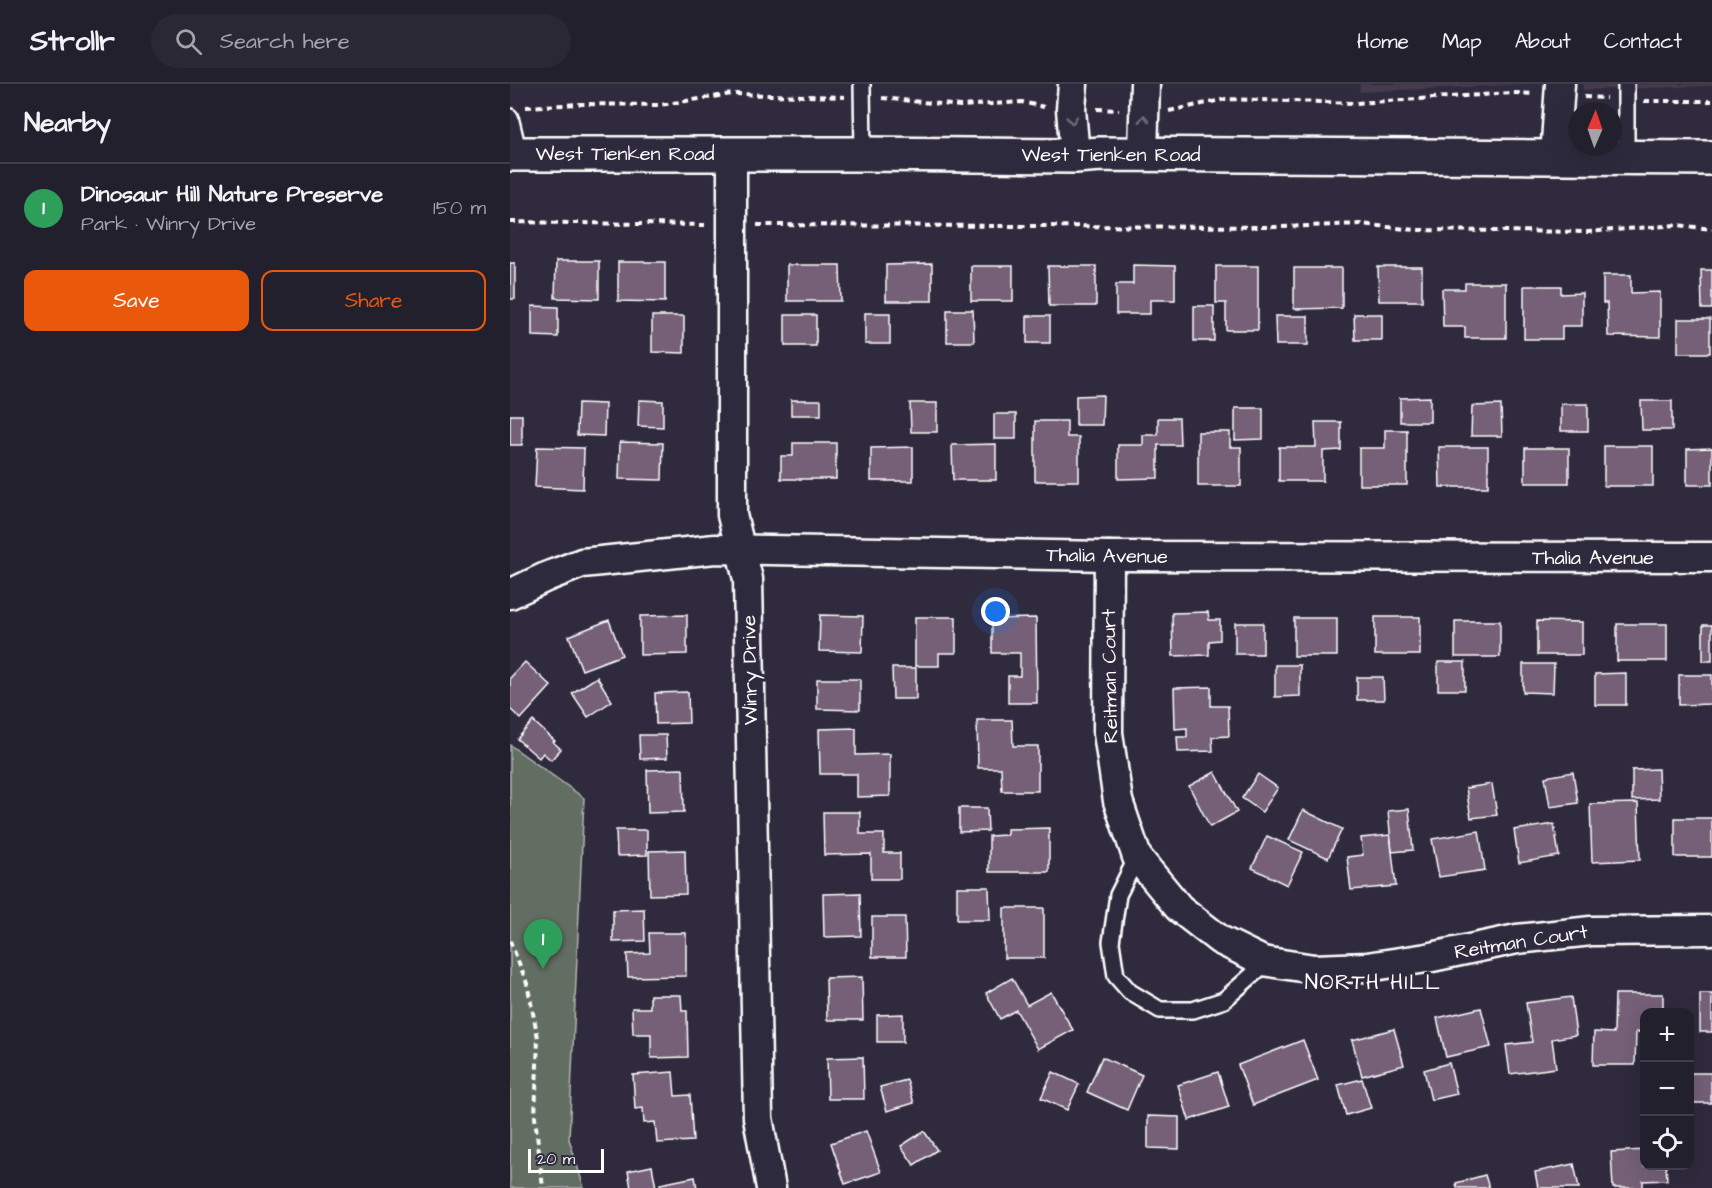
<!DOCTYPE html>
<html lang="en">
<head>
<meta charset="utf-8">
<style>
  body { margin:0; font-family:"Architects Daughter",sans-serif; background:#2b2836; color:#f1f3f6 }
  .controls { position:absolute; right:18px; bottom:18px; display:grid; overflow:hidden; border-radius:12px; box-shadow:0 6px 24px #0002 }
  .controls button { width:54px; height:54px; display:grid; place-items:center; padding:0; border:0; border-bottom:2px solid #403e4a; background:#23202e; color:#f1f3f6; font:30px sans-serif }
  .compass { position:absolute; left:1058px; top:18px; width:54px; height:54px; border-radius:50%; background:#23202e; box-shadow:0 6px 24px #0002; rotate:2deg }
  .scale { position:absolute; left:18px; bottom:15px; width:76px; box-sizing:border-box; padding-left:6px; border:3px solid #fff; border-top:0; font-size:16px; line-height:21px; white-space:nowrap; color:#fff; -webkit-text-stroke:4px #2f2a3d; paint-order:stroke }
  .you { position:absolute; left:486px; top:528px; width:21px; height:21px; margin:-15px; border:4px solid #fff; border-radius:50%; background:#1a73e8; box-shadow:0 0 0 9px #1a73e833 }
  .badge { display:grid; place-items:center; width:39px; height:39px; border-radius:50%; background:#ea580c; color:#fff; font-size:20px; font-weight:700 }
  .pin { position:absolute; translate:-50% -50px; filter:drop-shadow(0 2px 3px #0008) }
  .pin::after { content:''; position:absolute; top:32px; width:21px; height:18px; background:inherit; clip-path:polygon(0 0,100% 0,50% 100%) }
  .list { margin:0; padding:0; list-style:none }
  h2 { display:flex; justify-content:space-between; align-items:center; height:78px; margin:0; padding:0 24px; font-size:26px }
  h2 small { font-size:20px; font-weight:400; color:#a3a3aa }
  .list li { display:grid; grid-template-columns:39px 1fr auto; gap:18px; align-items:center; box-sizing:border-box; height:90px; padding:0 24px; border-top:2px solid #403e4a }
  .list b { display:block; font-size:22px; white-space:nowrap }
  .list p { margin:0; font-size:20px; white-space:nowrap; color:#a3a3aa }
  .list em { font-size:20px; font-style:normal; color:#a3a3aa }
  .actions { display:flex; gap:12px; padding:18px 24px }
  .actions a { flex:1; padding:14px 0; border:2px solid #ea580c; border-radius:12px; text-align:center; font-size:21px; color:#ea580c }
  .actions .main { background:#ea580c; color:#fff }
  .icon { flex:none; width:33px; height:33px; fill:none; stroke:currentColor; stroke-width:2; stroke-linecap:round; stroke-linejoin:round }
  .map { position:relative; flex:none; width:1202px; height:1104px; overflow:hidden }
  header { display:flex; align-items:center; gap:36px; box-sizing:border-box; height:84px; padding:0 30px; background:#23202e; border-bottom:2px solid #403e4a }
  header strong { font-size:28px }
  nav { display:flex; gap:33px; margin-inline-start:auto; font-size:21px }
  .search { width:420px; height:54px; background:#2b2836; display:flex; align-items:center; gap:15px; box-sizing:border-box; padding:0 21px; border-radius:33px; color:#a3a3aa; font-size:22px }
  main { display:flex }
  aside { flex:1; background:#23202e }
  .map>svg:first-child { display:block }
  .built { fill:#443a4e }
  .green { fill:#636e63; stroke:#b1b6b1; stroke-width:1.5 }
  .building { fill:#756077; stroke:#fff; stroke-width:1.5 }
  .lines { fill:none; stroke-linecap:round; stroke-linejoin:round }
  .lane-casing { stroke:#fff; stroke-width:20 }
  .street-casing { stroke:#fff; stroke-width:33 }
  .secondary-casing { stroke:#fff; stroke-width:38 }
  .path { stroke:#fff; stroke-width:4; stroke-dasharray:6 4.5; stroke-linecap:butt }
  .lane { stroke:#2f2a3d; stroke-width:15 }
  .street { stroke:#2f2a3d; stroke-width:28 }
  .secondary { stroke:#2f2a3d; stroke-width:33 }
  .oneway { stroke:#6d6a77 }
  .labels { text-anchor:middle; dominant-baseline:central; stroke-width:6; stroke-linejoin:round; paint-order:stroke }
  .street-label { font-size:20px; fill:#fff; stroke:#2f2a3d }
  .neighbourhood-label { font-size:21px; letter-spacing:1.5px; fill:#fff; stroke:#2f2a3d }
</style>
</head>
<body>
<header>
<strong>Strollr</strong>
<div class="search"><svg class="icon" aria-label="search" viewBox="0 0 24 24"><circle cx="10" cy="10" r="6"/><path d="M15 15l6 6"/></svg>Search here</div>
<nav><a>Home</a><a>Map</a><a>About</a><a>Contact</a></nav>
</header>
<main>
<aside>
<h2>Nearby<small></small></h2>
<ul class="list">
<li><span class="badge" style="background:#2e9e5b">1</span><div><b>Dinosaur Hill Nature Preserve</b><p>Park · Winry Drive</p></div><em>150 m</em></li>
</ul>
<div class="actions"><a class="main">Save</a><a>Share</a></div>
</aside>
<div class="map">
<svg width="1202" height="1104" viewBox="0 0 1202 1104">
  <rect width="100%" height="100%" fill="#2f2a3d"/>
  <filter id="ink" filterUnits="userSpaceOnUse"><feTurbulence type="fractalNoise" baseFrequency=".0167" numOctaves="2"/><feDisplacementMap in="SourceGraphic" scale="12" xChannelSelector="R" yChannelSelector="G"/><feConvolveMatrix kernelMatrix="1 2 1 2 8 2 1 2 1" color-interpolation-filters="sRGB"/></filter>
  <g filter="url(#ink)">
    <g class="built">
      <polygon points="850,0 1020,0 849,8"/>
      <polygon points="1073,0 1202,0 1202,2 1073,6"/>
    </g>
    <polygon class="green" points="0,661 74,714 59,1055 74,1104 0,1104"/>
    <g class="building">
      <polygon points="46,177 89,177 89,215 45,214"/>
      <polygon points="108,178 155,178 155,218 108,217"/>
      <rect x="0" y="179" width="5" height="36"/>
      <polygon points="422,180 422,217 376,217 376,181"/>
      <polygon points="277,181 330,181 331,217 277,217"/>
      <polygon points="623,181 665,182 665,216 640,216 640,230 606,230 606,200 623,200"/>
      <rect x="461" y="182" width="42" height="35"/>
      <polygon points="538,182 586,182 586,222 539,222"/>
      <polygon points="706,182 748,182 748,246 716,246 716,219 706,219"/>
      <polygon points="868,183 912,183 912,217 869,217"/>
      <polygon points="784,184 832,184 832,224 784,225"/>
      <polygon points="1191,186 1202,186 1202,225 1192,225"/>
      <polygon points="1093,191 1121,191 1121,209 1150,208 1150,253 1098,252 1097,219 1093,219"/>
      <polygon points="955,199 996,199 996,254 955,254 955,243 933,243 932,205 955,205"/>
      <polygon points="1014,202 1051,202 1051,210 1072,209 1072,242 1052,242 1052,255 1014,255"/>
      <polygon points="22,222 48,223 48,253 22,252"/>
      <rect x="684" y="222" width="20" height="35"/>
      <polygon points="437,226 463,226 464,258 437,258"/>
      <rect x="355" y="229" width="25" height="31"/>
      <polygon points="844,230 872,230 872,256 845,256"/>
      <rect x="275" y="231" width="31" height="31"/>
      <polygon points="142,232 174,232 174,269 142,268"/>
      <rect x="517" y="232" width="23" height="27"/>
      <polygon points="765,232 798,232 798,261 766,261"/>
      <rect x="1168" y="235" width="32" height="34"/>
      <polygon points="593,311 592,341 566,341 566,312"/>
      <polygon points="920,313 920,338 890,338 890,314"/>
      <polygon points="129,316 153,317 153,343 128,342"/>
      <rect x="281" y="316" width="30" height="15"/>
      <polygon points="1131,317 1162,317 1162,346 1132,346"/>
      <polygon points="68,319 95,320 94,352 67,351"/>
      <polygon points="400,319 427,319 427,348 401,348"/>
      <rect x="1051" y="320" width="27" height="27"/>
      <polygon points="991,321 992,352 961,352 962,322"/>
      <polygon points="725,324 753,324 753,355 725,356"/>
      <rect x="484" y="330" width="22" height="25"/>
      <rect x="0" y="331" width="12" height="30"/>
      <polygon points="648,334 669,334 670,361 648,361 648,394 608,395 608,361 633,361 633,351 648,351"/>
      <polygon points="525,337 557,337 557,353 569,353 569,397 525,397"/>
      <polygon points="805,338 831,338 831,366 813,367 813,397 769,397 769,363 806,363"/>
      <polygon points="875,346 897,346 897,401 849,401 849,364 875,364"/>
      <polygon points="688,348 720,348 720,363 731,363 731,402 688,402"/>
      <polygon points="110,358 153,359 152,396 109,395"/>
      <polygon points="283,359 326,359 326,395 271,395 271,372 283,372"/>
      <polygon points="486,360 486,396 443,396 442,361"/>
      <rect x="1094" y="362" width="49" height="40"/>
      <polygon points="27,363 74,364 73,405 25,403"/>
      <polygon points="403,363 403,397 361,397 361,364"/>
      <polygon points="929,363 978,363 978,403 930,403"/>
      <rect x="1015" y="364" width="44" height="35"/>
      <polygon points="1202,364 1202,401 1177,401 1177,365"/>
      <polygon points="698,528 699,536 710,536 710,556 699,557 699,571 663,572 662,529"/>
      <polygon points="177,531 177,570 130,571 130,532"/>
      <polygon points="310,531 353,532 352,568 309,567"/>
      <polygon points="405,533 446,533 446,569 429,569 429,582 405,582"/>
      <rect x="865" y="533" width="45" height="38"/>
      <polygon points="526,534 527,619 498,619 498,592 510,592 510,569 482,569 482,535"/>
      <rect x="784" y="534" width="43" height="38"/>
      <polygon points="99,536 112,571 72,586 59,552"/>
      <rect x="945" y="537" width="45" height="36"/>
      <polygon points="1027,537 1072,538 1072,571 1027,571"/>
      <rect x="725" y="539" width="28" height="31"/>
      <rect x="1107" y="540" width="50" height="37"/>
      <rect x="1193" y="541" width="9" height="36"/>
      <polygon points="15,578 41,602 11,635 0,625 0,594"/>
      <rect x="928" y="578" width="27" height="28"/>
      <polygon points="1013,580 1044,580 1043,609 1013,608"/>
      <polygon points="765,581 790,581 790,612 765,613"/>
      <polygon points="382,584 406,584 406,615 383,615"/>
      <polygon points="1116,589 1116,621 1085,621 1085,590"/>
      <polygon points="1169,591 1202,591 1202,620 1169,621"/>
      <polygon points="87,593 102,617 78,633 62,609"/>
      <polygon points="847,593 873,593 874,616 847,616"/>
      <polygon points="307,595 350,595 350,626 307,625"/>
      <polygon points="701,603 701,622 718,622 719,652 702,653 703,667 668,668 667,653 677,653 677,644 665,645 664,604"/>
      <polygon points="178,608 179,639 146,640 145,609"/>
      <polygon points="467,636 502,636 503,662 528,662 528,707 492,707 491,684 468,684"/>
      <polygon points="23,637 45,657 43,658 51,665 41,676 33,669 29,674 7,655"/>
      <polygon points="346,644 346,671 380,670 380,712 347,713 347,690 310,690 309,645"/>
      <polygon points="129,651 156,651 157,674 130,675"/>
      <polygon points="173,685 174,728 138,729 137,686"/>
      <polygon points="1148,685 1149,715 1122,716 1122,686"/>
      <polygon points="705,688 727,728 700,743 679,702"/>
      <polygon points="1063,688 1068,719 1040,723 1035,693"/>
      <polygon points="748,690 768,704 752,728 732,714"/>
      <polygon points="982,700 987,731 961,734 956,704"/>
      <polygon points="1128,719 1130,776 1082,778 1080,720"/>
      <polygon points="449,724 477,724 478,747 449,748"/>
      <polygon points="899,725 903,766 882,768 878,727"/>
      <polygon points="793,726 832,745 818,774 779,756"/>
      <polygon points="313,728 350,728 350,750 374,750 374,769 390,769 390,795 361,795 361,770 314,771"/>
      <rect x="1165" y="734" width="37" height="39"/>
      <polygon points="1044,740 1049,772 1009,779 1004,746"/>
      <polygon points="539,744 539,788 479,788 479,752 497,751 497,745"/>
      <polygon points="106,746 137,746 137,771 107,772"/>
      <polygon points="969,747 975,786 929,793 922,755"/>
      <polygon points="880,751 886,802 841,806 837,773 853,771 851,754"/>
      <polygon points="757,752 793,768 777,801 742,784"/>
      <polygon points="175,766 176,810 140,811 139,767"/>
      <polygon points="447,803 479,803 480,836 447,836"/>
      <polygon points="350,809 351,852 314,853 313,810"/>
      <rect x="494" y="824" width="40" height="50"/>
      <polygon points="134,825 135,857 103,858 103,826"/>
      <polygon points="362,833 395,833 396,873 362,873"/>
      <polygon points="139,849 176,849 176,892 118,893 117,870 140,869"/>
      <polygon points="352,893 353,936 317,936 316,894"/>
      <polygon points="502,894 517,921 541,908 563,946 528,965 506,926 490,935 476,909"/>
      <polygon points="1105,910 1153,910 1153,928 1134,928 1134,949 1126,948 1125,981 1083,981 1084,948 1104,949"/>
      <rect x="1190" y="910" width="12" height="38"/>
      <polygon points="140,911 171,911 172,927 177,927 178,973 141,974 141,950 123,950 122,924 140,924"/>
      <polygon points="1061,913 1066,951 1042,955 1046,984 1000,990 996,961 1022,958 1016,919"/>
      <polygon points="971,924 981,963 936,973 927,934"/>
      <polygon points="393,930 393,958 367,958 367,931"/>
      <polygon points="884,945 894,981 852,992 842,956"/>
      <polygon points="793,956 808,996 743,1021 728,981"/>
      <polygon points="353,973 354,1015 318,1015 317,974"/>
      <polygon points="592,973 632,991 617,1026 577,1008"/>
      <polygon points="939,979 947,1010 921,1016 914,986"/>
      <polygon points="163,988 165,1012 180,1011 183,1057 147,1059 145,1038 134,1039 133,1024 125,1025 123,991"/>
      <polygon points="543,988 569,1000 557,1026 531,1014"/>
      <polygon points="708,988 719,1023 679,1036 668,1001"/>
      <rect x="1180" y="989" width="21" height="30"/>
      <polygon points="852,995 861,1024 836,1031 828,1001"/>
      <polygon points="397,996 404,1019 377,1027 370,1003"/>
      <polygon points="638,1032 669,1033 669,1065 638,1064"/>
      <polygon points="356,1047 371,1088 335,1100 321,1059"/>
      <polygon points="414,1047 427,1066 404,1081 391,1062"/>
      <polygon points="1134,1066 1134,1082 1156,1082 1157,1096 1133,1097 1133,1104 1103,1104 1101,1068"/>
      <polygon points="1064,1080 1069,1104 1028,1104 1025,1088"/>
      <polygon points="142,1082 146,1104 121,1104 118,1087"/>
      <polygon points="975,1091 979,1104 947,1104 946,1099"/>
      <polygon points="185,1093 187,1104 151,1104 150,1100"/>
    </g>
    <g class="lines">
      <g class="lane-casing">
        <g id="lane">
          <polyline points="352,0 353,70"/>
          <polyline points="0,33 9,70"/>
          <polyline points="1116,72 1116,0"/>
          <polyline points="627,773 608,811 601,858 606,892 620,908 650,926 683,926 714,916 758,877"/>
        </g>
      </g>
      <g class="street-casing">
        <g id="street">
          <polyline points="563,0 561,25 565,72"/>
          <polyline points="222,70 222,431 238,495 248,1034 261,1104"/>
          <polyline points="633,70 635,0"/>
          <polyline points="1045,73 1050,0"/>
          <polyline points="599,472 598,649 608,717 627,773 669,824 710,856 753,877 804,885 857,883 917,874 1007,855 1081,847 1202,846"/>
          <polyline points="0,510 36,493 72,479 205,465 599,472 1202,473"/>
        </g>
      </g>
      <g class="secondary-casing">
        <polyline id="secondary" points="0,70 353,70 565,72 591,70 1202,74"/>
      </g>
      <g class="path">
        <polyline points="1074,13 1096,14"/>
        <polyline points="372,14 451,22 512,18 534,23"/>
        <polyline points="1134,17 1202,17"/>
        <polyline points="16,23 69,20 150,21 222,10 335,13"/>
        <polyline points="587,25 609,26"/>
        <polyline points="659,27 716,15 846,19 1002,9 1024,10"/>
        <polyline points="0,138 197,141"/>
        <polyline points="247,141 771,143 851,140 905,146 1078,148 1167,141 1202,145"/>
        <polyline points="0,857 17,899 28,954 25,1033 33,1104"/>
      </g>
      <use href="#lane" class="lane"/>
      <use href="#street" class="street"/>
      <use href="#secondary" class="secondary"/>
    </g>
    <defs><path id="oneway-chevron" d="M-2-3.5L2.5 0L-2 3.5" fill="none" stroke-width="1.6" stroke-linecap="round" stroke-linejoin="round" transform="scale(1.5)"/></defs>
    <g class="oneway">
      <use href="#oneway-chevron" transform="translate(634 35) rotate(-89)"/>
      <use href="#oneway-chevron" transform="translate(562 36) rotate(86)"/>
    </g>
  </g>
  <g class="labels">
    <g class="street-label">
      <text x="115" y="70">West Tienken Road</text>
      <text x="601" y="71">West Tienken Road</text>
      <text transform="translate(597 472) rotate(1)">Thalia Avenue</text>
      <text x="1083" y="474">Thalia Avenue</text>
      <text transform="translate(240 586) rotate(-91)">Winry Drive</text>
      <text transform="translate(600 592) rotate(-91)">Reitman Court</text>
      <text transform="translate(1011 858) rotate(-9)">Reitman Court</text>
    </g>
    <g class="neighbourhood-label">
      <text x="863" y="898">NORTH HILL</text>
    </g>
  </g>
</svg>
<div class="controls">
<button>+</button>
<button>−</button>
<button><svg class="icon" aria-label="locate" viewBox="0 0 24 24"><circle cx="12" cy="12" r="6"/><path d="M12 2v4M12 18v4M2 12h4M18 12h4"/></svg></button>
</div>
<svg class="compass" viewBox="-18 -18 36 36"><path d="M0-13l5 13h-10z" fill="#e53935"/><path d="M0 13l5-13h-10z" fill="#a3a3aa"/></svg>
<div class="scale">20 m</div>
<div class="you"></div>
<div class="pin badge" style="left:33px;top:885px;background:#2e9e5b">1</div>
</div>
</main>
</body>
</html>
